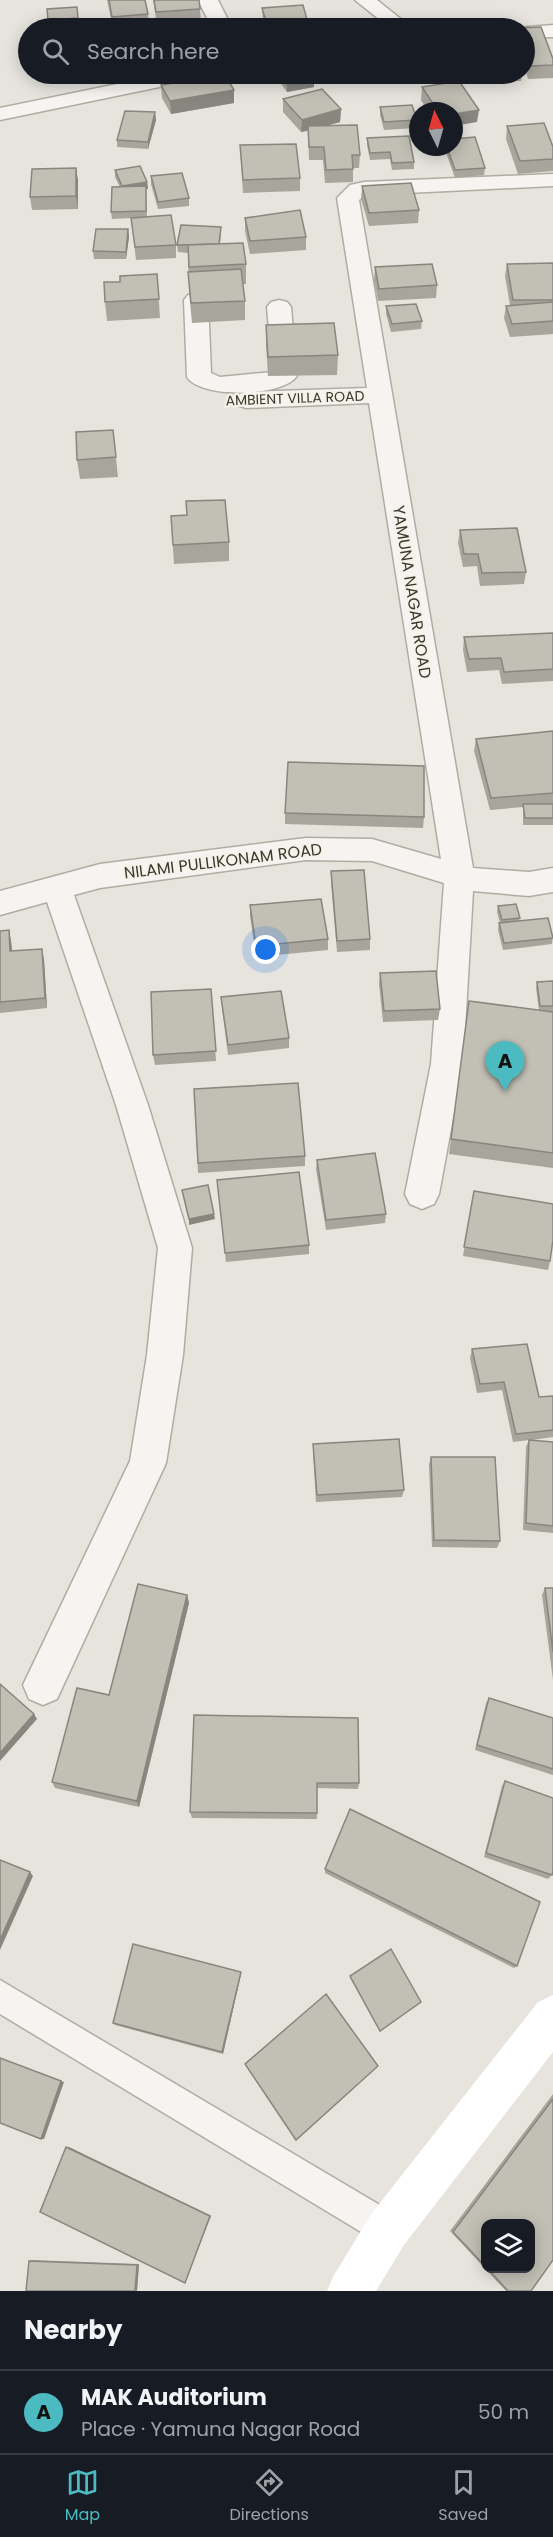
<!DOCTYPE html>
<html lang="en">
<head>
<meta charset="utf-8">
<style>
  body { margin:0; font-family:Poppins,sans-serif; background:#242831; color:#f1f3f6 }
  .controls { position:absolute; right:18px; bottom:18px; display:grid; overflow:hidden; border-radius:12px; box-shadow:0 3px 15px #0003 }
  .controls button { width:54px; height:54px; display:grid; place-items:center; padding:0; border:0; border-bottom:2px solid #363941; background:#171b24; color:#f1f3f6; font:30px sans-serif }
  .compass { position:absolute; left:409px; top:102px; width:54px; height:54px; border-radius:50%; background:#171b24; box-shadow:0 3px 15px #0003; rotate:355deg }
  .you { position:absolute; left:266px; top:950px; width:21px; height:21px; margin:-15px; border:4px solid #fff; border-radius:50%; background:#1a73e8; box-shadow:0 0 0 9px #1a73e833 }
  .badge { display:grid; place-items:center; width:39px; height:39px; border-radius:50%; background:#4cbbc1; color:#111; font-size:20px; font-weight:700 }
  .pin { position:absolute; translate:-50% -50px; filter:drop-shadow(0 2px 3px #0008) }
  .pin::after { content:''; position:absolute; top:32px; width:21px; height:18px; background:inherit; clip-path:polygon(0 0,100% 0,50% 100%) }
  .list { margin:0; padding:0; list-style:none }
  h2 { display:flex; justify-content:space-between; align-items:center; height:78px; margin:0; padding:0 24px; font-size:26px }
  h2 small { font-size:20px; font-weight:400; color:#9ea1a6 }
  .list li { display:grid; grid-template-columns:39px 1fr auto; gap:18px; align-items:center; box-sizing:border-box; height:84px; padding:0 24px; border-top:2px solid #363941 }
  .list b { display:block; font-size:22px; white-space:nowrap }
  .list p { margin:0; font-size:20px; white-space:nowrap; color:#9ea1a6 }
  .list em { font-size:20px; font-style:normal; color:#9ea1a6 }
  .icon { flex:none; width:33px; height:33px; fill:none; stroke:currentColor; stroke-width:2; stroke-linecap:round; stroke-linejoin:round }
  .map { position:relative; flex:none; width:553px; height:2291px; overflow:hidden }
  .search { position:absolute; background:#171b24; box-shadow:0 3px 15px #0003; left:18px; right:18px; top:18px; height:66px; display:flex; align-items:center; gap:15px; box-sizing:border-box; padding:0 21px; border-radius:33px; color:#9ea1a6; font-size:22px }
  .sheet { height:162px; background:#171b24 }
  nav { display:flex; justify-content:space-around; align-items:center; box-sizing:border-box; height:84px; border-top:2px solid #363941; background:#171b24; font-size:16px; color:#9ea1a6 }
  nav a { display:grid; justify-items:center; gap:3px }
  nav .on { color:#4cbbc1 }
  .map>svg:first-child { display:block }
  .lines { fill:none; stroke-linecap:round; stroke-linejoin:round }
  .lane-casing { stroke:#afada3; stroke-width:3 }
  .street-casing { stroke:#afada3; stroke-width:3 }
  .lane { fill:#f5f4f0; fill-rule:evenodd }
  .street { fill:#f5f4f0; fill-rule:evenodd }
  .secondary { fill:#fff; fill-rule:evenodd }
  .wall { fill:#a7a59c; fill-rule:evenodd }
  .shaded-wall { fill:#88867f }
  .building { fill:#c2c0b5; stroke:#88867f; stroke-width:1.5 }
  .labels { text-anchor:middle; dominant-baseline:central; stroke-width:4.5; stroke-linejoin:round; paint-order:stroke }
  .far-street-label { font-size:14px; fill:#3b3828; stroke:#f4f2ec }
  .street-label { font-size:16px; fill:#3b3828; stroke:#f4f2ec }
</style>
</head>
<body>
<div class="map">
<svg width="553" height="2291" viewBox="0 0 553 2291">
  <rect width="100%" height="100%" fill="#e6e4dd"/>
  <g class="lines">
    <g class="lane-casing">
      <polygon id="lane" points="0,1980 400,2217 405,2229 400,2241 388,2246 376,2241 0,2014"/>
    </g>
    <g class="street-casing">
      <g id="street">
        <polygon points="198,0 218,0 232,28 212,28"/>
        <polygon points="355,0 377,0 412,28 390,28"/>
        <polygon points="553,25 553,37 524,38 524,28 516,28"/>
        <polygon points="166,74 203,74 200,78 193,80 0,120 0,108"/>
        <polygon points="553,174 553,186 365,195 359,200 473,868 529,872 553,868 553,892 529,896 473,891 463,1064 439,1194 434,1204 422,1209 410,1204 405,1194 431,1064 444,883 372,861 306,860 100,888 74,895 148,1105 192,1248 183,1355 166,1463 57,1699 43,1705 29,1699 23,1685 130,1461 147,1355 158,1248 116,1105 47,902 0,915 0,891 100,864 306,838 372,839 441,859 369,403 246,408 237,405 234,400 237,395 246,392 367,388 337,198 350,185 364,182"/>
        <path d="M196,293L204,295L208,300L211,373L220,377L273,372L267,307L271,302L279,300L287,302L291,307L297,376C283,397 201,399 187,377L184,300L188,295Z"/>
      </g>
    </g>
    <use href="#lane" class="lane"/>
    <use href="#street" class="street"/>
    <polygon class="secondary" points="553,1995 553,2052 404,2245 376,2291 327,2291 334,2275 372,2213 538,2002"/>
  </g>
  <g class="wall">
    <polygon points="107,0 145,0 148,14 149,27 113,28"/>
    <polygon points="153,0 199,0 200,9 201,22 157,25"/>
    <polygon points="77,7 79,24 49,27 47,9"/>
    <polygon points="262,8 309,27 309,28 265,28 263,21"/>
    <polygon points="525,28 553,59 553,78 528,79 525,68"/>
    <polygon points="279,74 314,80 314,87 287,92 279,81"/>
    <polygon points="409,74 445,74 445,75 411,78"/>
    <polygon points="468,74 522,74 521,81 470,82"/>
    <polygon points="161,85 234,103 171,114 162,98"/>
    <polygon points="422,87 477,122 454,111 428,111 421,100"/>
    <polygon points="283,99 341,109 340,122 326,126 360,155 359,168 353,168 353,182 325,183 323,160 309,160 308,131 301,132 283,112"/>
    <polygon points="380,107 417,120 416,128 384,130 380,115"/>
    <polygon points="155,112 156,120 148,149 117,147 117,140"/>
    <polygon points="507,126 553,147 553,171 518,174 506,139"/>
    <polygon points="367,138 414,162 414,169 392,170 390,159 370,160 367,145"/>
    <polygon points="240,145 300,178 300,191 243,193"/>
    <polygon points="444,147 454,147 485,168 484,175 455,178"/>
    <polygon points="76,168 78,181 78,209 32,210 30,197"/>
    <polygon points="115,170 147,182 148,189 146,189 147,217 176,245 176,258 136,260 131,218 112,219 111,212 120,187 115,177"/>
    <polygon points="151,176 189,198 189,206 158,209 151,184"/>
    <polygon points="362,186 419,210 418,223 369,226 361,199"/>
    <polygon points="245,218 306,237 306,250 250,254 245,231"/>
    <polygon points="128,229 129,237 126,259 94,259 93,251"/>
    <polygon points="221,234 220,244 246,264 246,284 243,284 245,301 245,320 192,323 189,291 188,253 178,252 177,245"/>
    <polygon points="553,263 553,334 510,337 504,318 506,306 510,305 505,276 507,264"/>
    <polygon points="375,267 437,285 436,298 378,301 374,280"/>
    <polygon points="157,274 160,318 107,321 105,302 120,282"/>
    <polygon points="386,306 422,321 421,329 391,332 386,314"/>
    <polygon points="266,325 338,355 337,375 268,376 266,344"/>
    <polygon points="113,430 118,477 80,479 77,460"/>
    <polygon points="171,516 229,542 229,561 174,564"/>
    <polygon points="460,530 526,572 524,584 480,586 477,566 463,567 458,543"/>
    <polygon points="553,633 553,681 502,684 499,670 467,672 463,650 464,637"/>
    <polygon points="553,731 553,825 523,825 523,807 490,810 474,751 476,739"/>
    <polygon points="285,813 424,817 423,828 285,824"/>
    <polygon points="331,871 370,939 370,950 337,952 331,883"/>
    <polygon points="250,905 328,939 328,950 256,957 250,916"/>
    <polygon points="498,906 520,918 519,921 553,935 552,944 503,950 498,930 499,923 500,923 497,912"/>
    <polygon points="9,930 11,941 12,951 42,949 44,960 47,1008 0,1013 0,931"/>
    <polygon points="380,973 440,1009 438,1020 383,1022 379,984"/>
    <polygon points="553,981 553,1168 449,1154 469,1001 539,1010 536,988 537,982"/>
    <polygon points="211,989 216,1061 155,1065 153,1055"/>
    <polygon points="221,997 289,1038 289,1048 228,1055 222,1008"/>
    <polygon points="194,1089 305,1156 305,1166 198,1173"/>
    <polygon points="317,1160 386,1214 385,1223 326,1230 316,1169"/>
    <polygon points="217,1180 309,1245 309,1254 226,1262"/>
    <polygon points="472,1200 550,1261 548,1270 463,1256"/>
    <polygon points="472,1349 539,1397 553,1396 553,1437 532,1440 553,1442 553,1533 523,1530 526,1447 529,1440 513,1442 502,1390 477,1393 470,1358"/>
    <polygon points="313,1444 404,1490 402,1497 316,1502 313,1452"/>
    <polygon points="431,1457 500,1541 497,1548 432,1547 429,1464"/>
    <polygon points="545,1588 553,1588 553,1680 542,1595"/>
    <polygon points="187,1595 189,1603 139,1807 55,1788 52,1782 109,1695"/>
    <polygon points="489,1698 553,1718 553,1775 475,1750 486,1703"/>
    <polygon points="194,1715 359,1783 358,1789 317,1788 317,1819 192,1818 190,1812"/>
    <polygon points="505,1781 552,1875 548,1879 484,1857 502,1786"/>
    <polygon points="325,1869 517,1966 514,1968 325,1873"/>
    <polygon points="241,1972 241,1974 223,2054 115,2025 113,2023"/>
    <polygon points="350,1976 421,2002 380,2032 350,1978"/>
    <path d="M553,2094V2260L531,2291H506L450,2231ZM486,2223L531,2268H486Z"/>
    <polygon points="32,2260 139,2264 137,2291 29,2261"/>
  </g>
  <g class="shaded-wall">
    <polygon points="314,80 314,87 287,92 287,85"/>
    <polygon points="234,90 234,103 171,114 170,101"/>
    <polygon points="341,109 340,122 301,132 302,120"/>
    <polygon points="479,110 477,122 454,126 454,114"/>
    <polygon points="155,112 156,120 148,149 148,142"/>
    <polygon points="76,168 78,181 78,209 76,196"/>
    <polygon points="147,182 148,189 146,189 147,218 146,189 123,193 122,186"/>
    <polygon points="128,229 129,237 126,259 126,252"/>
    <polygon points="9,930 11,941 13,962 10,951"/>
    <polygon points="42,949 44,960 47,1008 45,998"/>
    <polygon points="214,1214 215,1219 189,1225 189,1219"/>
    <polygon points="187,1595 189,1603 139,1807 137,1801"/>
    <polygon points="34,1714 37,1719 0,1761 0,1753"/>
    <polygon points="30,1872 33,1876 0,1950 0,1940"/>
    <polygon points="241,1972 241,1974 223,2054 222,2052"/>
    <polygon points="0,2058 64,2082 44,2139 41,2139"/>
    <polygon points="66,2147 69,2147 211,2216 185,2283"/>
    <polygon points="139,2264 137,2291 135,2291 137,2265"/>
  </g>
  <g class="building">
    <polygon points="109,0 145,0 148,14 112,17"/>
    <polygon points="154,0 199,0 200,9 156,12"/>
    <polygon points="303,5 309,27 268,28 262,8"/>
    <polygon points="77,7 78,18 48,20 47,9"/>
    <polygon points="78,22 81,28 37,28"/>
    <polygon points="207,22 210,28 170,28 169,27"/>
    <polygon points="541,27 553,59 553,65 530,66 525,52 525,28 518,28"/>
    <polygon points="279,74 309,74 314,80 287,85"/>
    <polygon points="225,75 234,90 170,101 161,85"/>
    <polygon points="459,81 479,110 454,114 454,111 438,111 422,87"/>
    <polygon points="322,89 341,109 302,120 283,99"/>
    <polygon points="412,105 417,120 384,122 380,107"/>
    <polygon points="125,111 155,112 148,142 117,140"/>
    <polygon points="544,123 553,147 553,159 520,161 507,126"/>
    <polygon points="357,125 360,155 352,155 353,169 326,170 324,147 309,147 308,126"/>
    <polygon points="409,136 414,162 392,163 390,152 370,153 367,138"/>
    <polygon points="475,137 485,168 455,170 447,147 454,147 454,139"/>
    <polygon points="296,144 300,178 243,180 240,145"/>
    <polygon points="140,166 147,182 122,186 115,170"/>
    <polygon points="76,168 76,196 30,197 32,169"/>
    <polygon points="182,173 189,198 158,202 151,176"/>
    <polygon points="411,183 419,210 369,213 362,186"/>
    <polygon points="146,186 146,211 111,212 112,187"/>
    <polygon points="300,210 306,237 250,241 245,218"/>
    <polygon points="171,215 176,245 135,247 131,218"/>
    <polygon points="181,225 221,227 219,244 177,245"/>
    <polygon points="96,229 128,229 126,252 93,251"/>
    <polygon points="243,243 246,264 189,267 188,245"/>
    <polygon points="553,263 553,300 513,300 507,264"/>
    <polygon points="432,264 437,285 379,289 375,267"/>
    <polygon points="241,269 245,301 191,303 188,272"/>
    <polygon points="157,274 159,299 105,302 104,282 120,282 120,276"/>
    <polygon points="553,302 553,321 512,324 506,306"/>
    <polygon points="416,304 422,321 392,324 386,306"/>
    <polygon points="334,323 338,355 268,357 266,325"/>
    <polygon points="113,430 116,457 77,460 76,432"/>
    <polygon points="225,500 229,542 173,545 171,516 187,515 186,501"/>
    <polygon points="517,528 526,572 482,573 478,554 464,554 460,530"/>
    <polygon points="553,633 553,669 504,672 501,658 469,659 464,637"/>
    <polygon points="553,731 553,793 491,798 476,739"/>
    <polygon points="288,762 424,766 424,817 285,813"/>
    <polygon points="523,804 553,804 553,818 525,818"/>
    <polygon points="364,870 370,939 337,941 331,871"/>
    <polygon points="321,899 328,939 256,946 250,905"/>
    <polygon points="516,904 520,918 502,920 498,906"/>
    <polygon points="548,918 553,938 504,943 499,923"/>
    <polygon points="9,930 10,951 42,949 45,998 0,1002 0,931"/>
    <polygon points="436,971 440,1009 384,1011 380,973"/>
    <polygon points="553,981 553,1006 540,1006 537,982"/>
    <polygon points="211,989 216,1051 153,1055 151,992"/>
    <polygon points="281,991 289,1038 228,1045 221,997"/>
    <polygon points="469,1001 553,1012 553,1153 451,1139"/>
    <polygon points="298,1083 305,1156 198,1163 194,1089"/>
    <polygon points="375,1153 386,1214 326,1220 317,1160"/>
    <polygon points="299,1172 309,1245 225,1253 217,1180"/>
    <polygon points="208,1185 214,1214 189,1219 182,1190"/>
    <polygon points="474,1191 553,1204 553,1240 550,1261 464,1247"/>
    <polygon points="527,1344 539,1397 553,1396 553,1430 516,1434 504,1382 480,1384 472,1349"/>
    <polygon points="399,1439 404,1490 317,1495 313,1444"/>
    <polygon points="529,1440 553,1442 553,1526 526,1523"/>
    <polygon points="431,1457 495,1457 500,1541 434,1540"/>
    <polygon points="138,1584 187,1595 137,1801 52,1782 77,1688 109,1695"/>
    <polygon points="545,1588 553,1588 553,1652"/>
    <polygon points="0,1684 34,1714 0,1753"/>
    <polygon points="489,1698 553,1718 553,1769 477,1745"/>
    <polygon points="194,1715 358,1718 359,1783 317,1783 317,1813 190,1812"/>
    <polygon points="505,1781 553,1798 553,1871 552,1875 486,1853"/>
    <polygon points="350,1809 540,1902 517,1966 325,1869"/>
    <polygon points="0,1860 30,1872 0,1940"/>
    <polygon points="133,1944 241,1972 222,2052 113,2023"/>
    <polygon points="391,1949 421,2002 380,2031 350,1976"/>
    <polygon points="326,1994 378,2066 296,2140 245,2064"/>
    <polygon points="0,2058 61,2081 41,2139 0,2123"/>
    <polygon points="553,2099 553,2260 531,2291 508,2291 487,2268 531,2268 531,2223 486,2223 486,2267 453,2232"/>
    <polygon points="66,2147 210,2216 185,2283 40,2212"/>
    <polygon points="29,2261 137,2265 135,2291 26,2291"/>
  </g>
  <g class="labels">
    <g class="far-street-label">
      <text transform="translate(295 398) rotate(-2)">AMBIENT VILLA ROAD</text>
    </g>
    <g class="street-label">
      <text transform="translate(412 592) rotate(81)">YAMUNA NAGAR ROAD</text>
      <text transform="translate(223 861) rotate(-7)">NILAMI PULLIKONAM ROAD</text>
    </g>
  </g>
</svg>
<div class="controls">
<button><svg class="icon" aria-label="layers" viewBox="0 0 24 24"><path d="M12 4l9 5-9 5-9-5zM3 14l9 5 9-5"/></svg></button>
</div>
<svg class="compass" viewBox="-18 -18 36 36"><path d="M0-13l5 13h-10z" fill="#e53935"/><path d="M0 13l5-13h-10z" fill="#9ea1a6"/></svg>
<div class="you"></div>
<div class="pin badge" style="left:505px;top:1091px">A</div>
<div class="search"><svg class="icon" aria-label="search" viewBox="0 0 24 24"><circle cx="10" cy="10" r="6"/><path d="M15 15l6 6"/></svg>Search here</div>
</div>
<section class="sheet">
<h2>Nearby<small></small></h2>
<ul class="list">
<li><span class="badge">A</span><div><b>MAK Auditorium</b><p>Place · Yamuna Nagar Road</p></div><em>50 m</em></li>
</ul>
</section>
<nav>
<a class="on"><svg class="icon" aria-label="map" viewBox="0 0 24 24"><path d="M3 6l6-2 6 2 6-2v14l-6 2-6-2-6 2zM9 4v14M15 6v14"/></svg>Map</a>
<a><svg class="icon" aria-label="directions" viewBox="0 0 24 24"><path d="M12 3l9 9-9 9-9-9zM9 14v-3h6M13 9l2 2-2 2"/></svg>Directions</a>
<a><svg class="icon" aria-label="saved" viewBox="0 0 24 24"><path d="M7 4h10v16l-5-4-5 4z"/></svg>Saved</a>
</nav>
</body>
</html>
